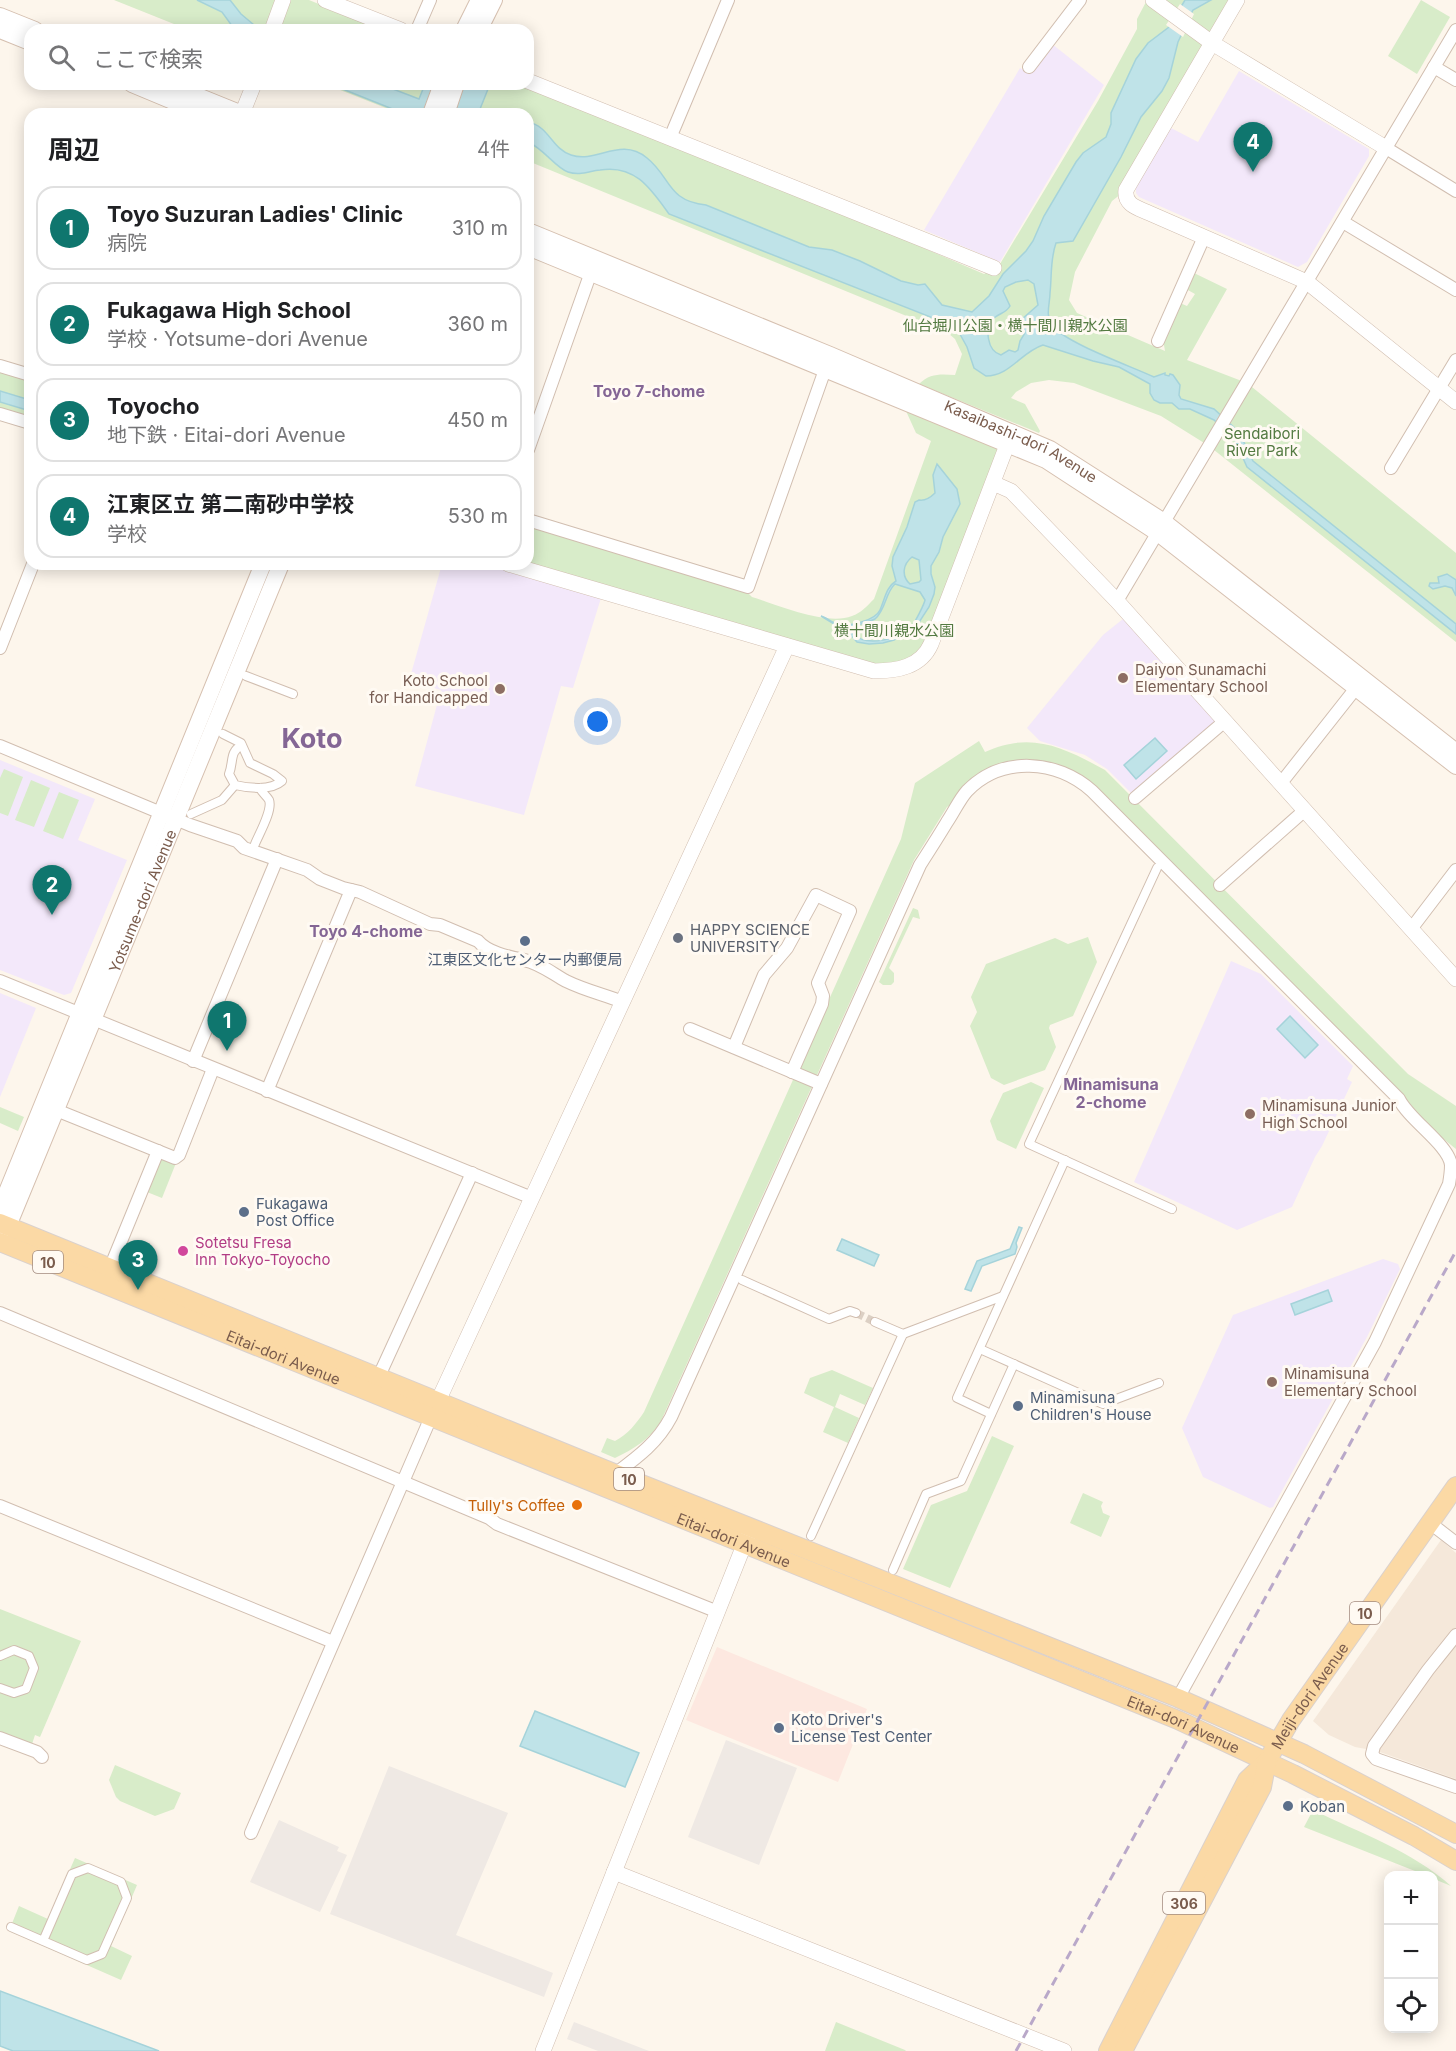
<!DOCTYPE html>
<html lang="ja">
<head>
<meta charset="utf-8">
<style>
  body { margin:0; font-family:Inter,"Noto Sans JP",sans-serif; background:#f2f2f2; color:#202124 }
  .controls { position:absolute; right:18px; bottom:18px; display:grid; overflow:hidden; border-radius:12px; box-shadow:0 3px 15px #0003 }
  .controls button { width:54px; height:54px; display:grid; place-items:center; padding:0; border:0; border-bottom:2px solid #e0e0e0; background:#fff; color:#202124; font:30px sans-serif }
  .you { position:absolute; left:598px; top:722px; width:21px; height:21px; margin:-15px; border:4px solid #fff; border-radius:50%; background:#1a73e8; box-shadow:0 0 0 9px #1a73e833 }
  .badge { display:grid; place-items:center; width:39px; height:39px; border-radius:50%; background:#0f766e; color:#fff; font-size:20px; font-weight:700 }
  .pin { position:absolute; translate:-50% -50px; filter:drop-shadow(0 2px 3px #0008) }
  .pin::after { content:''; position:absolute; top:32px; width:21px; height:18px; background:inherit; clip-path:polygon(0 0,100% 0,50% 100%) }
  .list { margin:0; padding:0; list-style:none }
  h2 { display:flex; justify-content:space-between; align-items:center; height:78px; margin:0; padding:0 24px; font-size:26px }
  h2 small { font-size:20px; font-weight:400; color:#757577 }
  .list li { display:grid; grid-template-columns:39px 1fr auto; gap:18px; align-items:center; box-sizing:border-box; height:84px; margin:0 12px 12px; padding:0 12px; border:2px solid #e0e0e0; border-radius:18px }
  .list b { display:block; font-size:22px; white-space:nowrap }
  .list p { margin:0; font-size:20px; white-space:nowrap; color:#757577 }
  .list em { font-size:20px; font-style:normal; color:#757577 }
  .icon { flex:none; width:33px; height:33px; fill:none; stroke:currentColor; stroke-width:2; stroke-linecap:round; stroke-linejoin:round }
  .map { position:relative; flex:none; width:1456px; height:2051px; overflow:hidden }
  .search { position:absolute; background:#fff; box-shadow:0 3px 15px #0003; left:24px; top:24px; width:510px; height:66px; display:flex; align-items:center; gap:15px; box-sizing:border-box; padding:0 21px; border-radius:18px; color:#757577; font-size:22px }
  .panel { position:absolute; background:#fff; box-shadow:0 3px 15px #0003; left:24px; top:108px; width:510px; height:462px; border-radius:18px }
  .map>svg:first-child { display:block }
  .residential { fill:#f5e8da }
  .commercial { fill:#fde8e0 }
  .industrial { fill:#efe9e4 }
  .education { fill:#f3e8fa }
  .green { fill:#d8ecc9 }
  .water { fill:#bfe3e8; stroke:#a5d3da; stroke-width:1.5; fill-rule:evenodd }
  .pier { fill:#fdf6ec }
  .lines { fill:none; stroke-linecap:round; stroke-linejoin:round }
  .pedestrian-tunnel { stroke:#dcd0c4; stroke-width:8; stroke-dasharray:8 4; stroke-linecap:butt }
  .pedestrian-casing { stroke:#d1beb0; stroke-width:10 }
  .minor-casing { stroke:#d1beb0; stroke-width:14 }
  .tertiary-casing { stroke:#d1beb0; stroke-width:16 }
  .secondary-casing { stroke:#d6c0b0; stroke-width:18 }
  .primary-casing { stroke:#dad1cd; stroke-width:20 }
  .pedestrian { stroke:#fff; stroke-width:8 }
  .minor { stroke:#fff; stroke-width:12 }
  .tertiary { stroke:#fff; stroke-width:15 }
  .secondary { stroke:#fff; stroke-width:16 }
  .primary { stroke:#fbd9a5; stroke-width:18 }
  .rail { stroke:#b9a8c9; stroke-width:3; stroke-dasharray:9 6; stroke-linecap:butt }
  .education-dot { fill:#8d6e63; stroke:#fffaf3; stroke-width:2 }
  .worship-dot { fill:#6b7280; stroke:#fffaf3; stroke-width:2 }
  .service-dot { fill:#5c6f8a; stroke:#fffaf3; stroke-width:2 }
  .hotel-dot { fill:#d1479c; stroke:#fffaf3; stroke-width:2 }
  .food-dot { fill:#e8710a; stroke:#fffaf3; stroke-width:2 }
  .labels { text-anchor:middle; dominant-baseline:central; stroke-width:6; stroke-linejoin:round; paint-order:stroke }
  .shield { fill:#fffaf3; stroke:#a28b7f; stroke-width:1.5 }
  .shield-label { font-size:14px; font-weight:bold; fill:#7a5c4d }
  .park-label { font-size:15px; fill:#537a41; stroke:#fffaf3 }
  .street-label { font-size:15px; fill:#7a5c4d; stroke:#fffaf3 }
  .education-label { font-size:15px; fill:#785e54; stroke:#fffaf3; text-anchor:start }
  .worship-label { font-size:15px; fill:#5b616d; stroke:#fffaf3; text-anchor:start }
  .service-label { font-size:15px; fill:#4e5e75; stroke:#fffaf3; text-anchor:start }
  .hotel-label { font-size:15px; fill:#b23c85; stroke:#fffaf3; text-anchor:start }
  .food-label { font-size:15px; fill:#c56008; stroke:#fffaf3; text-anchor:end }
  .neighbourhood-label { font-size:16px; font-weight:bold; fill:#846695; stroke:#fffaf3 }
  .town-label { font-size:27px; font-weight:bold; fill:#846695; stroke:#fffaf3 }
</style>
</head>
<body>
<div class="map">
<svg width="1456" height="2051" viewBox="0 0 1456 2051">
  <rect width="100%" height="100%" fill="#fdf6ec"/>
  <polygon class="residential" points="1441,1540 1456,1553 1456,1779 1377,1751 1355,1747 1329,1735 1313,1721"/>
  <polygon class="commercial" points="717,1647 867,1709 838,1782 686,1720"/>
  <g class="industrial">
    <polygon points="726,1740 797,1768 759,1865 688,1837"/>
    <polygon points="389,1766 508,1813 456,1935 553,1973 544,1997 330,1914"/>
    <polygon points="279,1820 339,1847 337,1851 347,1855 320,1912 250,1882"/>
    <polygon points="574,2022 649,2051 598,2051 567,2039"/>
  </g>
  <g class="education">
    <polygon points="1052,44 1104,85 1000,262 924,230 1020,68 1029,73"/>
    <polygon points="1239,71 1369,149 1369,156 1307,262 1298,267 1139,197 1136,193 1136,187 1171,128 1198,142"/>
    <polygon points="442,564 482,564 601,598 573,688 561,686 524,815 415,786 441,690 409,681"/>
    <polygon points="1123,619 1217,720 1133,795 1107,769 1085,755 1040,741 1027,728 1103,635"/>
    <polygon points="0,760 95,799 78,840 127,860 71,993 64,995 0,970"/>
    <polygon points="1231,961 1261,974 1353,1066 1347,1079 1352,1082 1322,1146 1315,1157 1292,1207 1237,1230 1134,1182"/>
    <polygon points="0,993 36,1008 0,1097"/>
    <polygon points="1383,1259 1398,1264 1400,1269 1367,1337 1273,1507 1270,1508 1203,1477 1182,1428 1233,1315"/>
  </g>
  <g class="green">
    <polygon points="114,0 309,0 382,30 189,30"/>
    <path d="M1147,0H1237L1126,190L1112,201L1075,272L1069,300L1077,313L1165,351L1163,339L1180,303L1187,306L1195,294L1186,289L1194,273L1227,289L1187,360L1247,383L1456,553V642L1209,446L1161,416L1074,383L1049,380L1031,383L1016,392L1011,398L1025,404L1040,431L1039,433L919,384C930,373 941,374 955,375L962,354L955,339L948,333L528,161V114H401L325,84H521L849,216L984,274L1000,264L1098,101L1137,29V19Z"/>
    <polygon points="1421,0 1450,17 1417,74 1388,56"/>
    <polygon points="0,370 30,379 30,419 0,410"/>
    <path d="M906,411L1002,448L924,650L903,665L875,667L528,564V524L746,591L752,597C778,605 826,626 852,616C861,613 867,606 874,599L931,441L916,433Z"/>
    <path d="M979,741L985,752C1031,731 1063,747 1105,770L1408,1074L1456,1106V1149L1436,1133L1367,1058L1096,787L1081,777L1010,767L947,807L914,860L661,1421C650,1439 634,1449 615,1458L601,1452L607,1438L615,1441C628,1434 636,1424 644,1412L901,839L915,783Z"/>
    <polygon points="4,769 23,777 8,816 0,813 0,778"/>
    <polygon points="31,780 50,788 34,827 15,820"/>
    <polygon points="59,792 79,800 63,839 43,831"/>
    <polygon points="913,908 918,910 920,919 913,917 889,968 894,973 894,982 891,985 883,985 879,982"/>
    <polygon points="1088,937 1097,962 1073,1016 1050,1025 1049,1028 1056,1047 1045,1070 1004,1085 991,1078 970,1026 977,1012 971,997 986,964 1055,938 1068,944"/>
    <polygon points="1031,1082 1044,1088 1016,1149 997,1140 990,1121 1003,1093"/>
    <polygon points="0,1107 24,1117 18,1131 0,1123"/>
    <polygon points="164,1158 176,1163 162,1198 147,1192 160,1160"/>
    <polygon points="832,1370 873,1388 865,1405 840,1394 835,1407 859,1418 848,1443 823,1432 834,1407 804,1393 810,1378"/>
    <polygon points="992,1436 1014,1446 950,1588 903,1569 931,1505 967,1491"/>
    <polygon points="1083,1493 1103,1502 1101,1506 1103,1513 1110,1516 1101,1537 1070,1523"/>
    <polygon points="0,1609 81,1641 40,1737 35,1735 30,1750 0,1738"/>
    <polygon points="115,1765 181,1793 174,1809 155,1816 120,1801 116,1797 109,1780"/>
    <path d="M1313,1810C1358,1832 1414,1852 1451,1886L1434,1879V1876L1425,1875L1304,1827Z"/>
    <polygon points="75,1858 137,1885 111,1946 132,1956 121,1980 9,1931 19,1906 48,1919"/>
    <polygon points="836,2022 905,2050 906,2051 825,2051"/>
  </g>
  <g class="water">
    <polygon points="197,0 230,0 241,14 260,30 235,30 222,12"/>
    <path d="M1185,0H1211L1193,10L1178,42L1169,78L1162,91L1141,117L1121,157L1073,241L1056,243C1050,260 1052,275 1050,293C1050,304 1045,315 1052,325C1063,342 1133,367 1154,377L1165,373V375L1169,376L1170,374L1173,375L1180,385L1179,395L1181,399L1214,409L1239,432L1253,461L1456,624V634L1247,467L1235,440L1214,420L1190,409H1179L1172,403H1160L1154,400L1150,393V384L1119,367L1093,361L1043,345C1021,352 1010,376 986,376L974,368L967,347L956,327L669,214C651,189 635,164 600,170C589,171 580,176 568,172C556,168 544,149 528,142V122C549,126 552,149 571,155C597,164 620,136 647,158C671,177 667,201 706,205L809,247L832,250L860,261L901,281L918,285L925,284L942,305L972,312L989,296L1003,274L1026,251L1033,241L1044,216L1076,162L1083,153L1106,137L1111,124V113L1136,59L1148,43L1169,27ZM1028,280L1034,284L1038,305L1021,320L1025,333L1020,341L1018,350L1015,352L1009,350L1001,355C987,351 984,328 994,318C1000,313 1006,313 1010,306L1003,291L1005,287L1016,282Z"/>
    <polygon points="330,84 380,84 419,99 425,84 490,84 478,114 405,114"/>
    <polygon points="0,391 30,400 30,411 0,402"/>
    <path d="M937,464L957,489L960,504L943,537L939,552L931,566V574L935,587L934,594L929,607L916,627L894,640L883,643L869,644L857,642L849,633L821,616C826,617 832,623 838,624C848,627 875,621 880,610C885,599 886,587 896,581L892,566L893,557L907,527L915,502L919,500C925,501 930,498 935,493L933,475ZM912,557L919,560L921,580L919,582L910,584C901,576 903,564 912,557ZM895,584L920,592L925,600C924,605 915,622 912,626C900,640 866,647 853,634L856,626C862,623 869,622 875,619C886,610 885,593 895,584Z"/>
    <polygon points="1447,574 1456,580 1456,596 1452,588 1445,586 1433,589 1429,586 1430,583 1439,583 1438,577"/>
    <polygon points="1155,738 1167,751 1136,779 1124,765"/>
    <polygon points="1290,1016 1318,1045 1305,1058 1277,1029"/>
    <polygon points="1019,1227 1022,1228 1016,1243 1017,1247 1015,1254 982,1266 971,1291 965,1289 977,1261 1010,1249"/>
    <polygon points="842,1239 879,1255 874,1266 837,1250"/>
    <polygon points="1328,1290 1332,1301 1295,1315 1291,1304"/>
    <polygon points="535,1711 639,1753 625,1787 520,1746"/>
    <polygon points="0,1991 159,2051 13,2051 0,2046"/>
  </g>
  <polygon class="pier" points="1180,4 1194,14 1183,37 1166,25"/>
  <g class="lines">
    <polyline class="pedestrian-tunnel" points="856,1313 875,1322"/>
    <g class="pedestrian-casing">
      <g id="pedestrian">
        <polyline points="246,676 293,694"/>
        <path d="M223,734L241,743L250,763L273,774L282,781C271,791 248,788 235,785L229,774C234,761 229,752 242,745"/>
        <polyline points="191,814 222,800 235,785"/>
        <path d="M255,844C259,834 273,810 269,800C266,795 262,793 260,788"/>
        <polyline points="1157,868 1029,1144 1172,1209"/>
        <polyline points="742,1280 829,1319 850,1311 856,1313"/>
        <polyline points="875,1322 903,1334 1003,1296"/>
        <polyline points="980,1349 1103,1404 1159,1383"/>
        <polyline points="991,1414 957,1398 1065,1160"/>
        <polyline points="811,1536 903,1334"/>
        <polyline points="893,1570 926,1494 961,1481 1014,1364"/>
        <polyline points="0,1656 14,1650 29,1656 34,1668 26,1689 14,1693 0,1688"/>
        <polyline points="11,1927 87,1960 102,1954 127,1898 121,1882 88,1868 72,1874 43,1941"/>
      </g>
    </g>
    <g class="minor-casing">
      <g id="minor">
        <polyline points="417,30 430,0"/>
        <polyline points="1029,67 1080,0"/>
        <polyline points="1434,67 1456,80"/>
        <polyline points="670,138 728,0"/>
        <polyline points="1386,148 1456,191"/>
        <polyline points="1343,222 1456,290"/>
        <polyline points="1158,341 1204,237"/>
        <polyline points="0,366 30,375"/>
        <polyline points="0,414 30,423"/>
        <polyline points="528,450 591,272"/>
        <polyline points="1391,468 1456,360"/>
        <polyline points="528,520 748,587 827,364"/>
        <polyline points="1117,601 1456,30"/>
        <polyline points="0,648 33,564"/>
        <path d="M0,746L190,825L237,841L244,848L307,870L320,879L343,888L360,892L430,924L440,925L478,941C488,953 510,957 524,960C540,963 553,974 566,981C584,990 605,995 623,1002"/>
        <polyline points="1281,783 1356,688"/>
        <polyline points="1135,798 1225,721"/>
        <polyline points="1220,885 1305,810"/>
        <polyline points="1411,929 1456,870"/>
        <polyline points="0,981 532,1198"/>
        <polyline points="690,1029 821,1084"/>
        <polyline points="734,1047 764,975 787,948 816,895 850,911 818,983 823,996 822,1004 792,1072"/>
        <polyline points="193,1061 277,859"/>
        <polyline points="267,1091 351,890"/>
        <polyline points="56,1110 175,1158 179,1155 213,1069"/>
        <polyline points="110,1268 158,1151"/>
        <polyline points="0,1313 489,1518 497,1524 718,1612"/>
        <polyline points="379,1376 472,1173"/>
        <path d="M611,1477C635,1459 657,1444 671,1417L920,865C929,851 938,837 947,822C954,812 959,800 967,791C1002,755 1057,760 1092,791L1399,1099C1409,1120 1449,1145 1451,1165C1451,1172 1450,1178 1449,1184L1375,1342L1178,1698"/>
        <polyline points="0,1506 333,1642"/>
        <polyline points="1430,1523 1456,1543"/>
        <polyline points="1456,1635 1428,1670 1374,1746 1372,1754 1376,1759 1456,1787"/>
        <polyline points="0,1738 37,1752 42,1757"/>
        <polyline points="251,1833 431,1417"/>
      </g>
    </g>
    <g class="tertiary-casing">
      <g id="tertiary">
        <polyline points="325,0 401,30"/>
        <polyline points="1153,0 1212,43 1386,148"/>
        <path d="M1237,0L1126,190C1124,205 1138,208 1149,213L1307,282L1456,402"/>
        <polyline points="272,30 283,0"/>
        <polyline points="528,81 994,268"/>
        <polyline points="242,114 254,84"/>
        <polyline points="993,483 1011,491 1117,601 1456,979"/>
        <path d="M508,564L874,671C897,671 921,667 931,644L1012,432"/>
        <polyline points="433,1412 787,646"/>
        <polyline points="614,1872 1064,2051"/>
        <polyline points="543,2051 748,1535"/>
      </g>
    </g>
    <g class="secondary-casing">
      <g id="secondary">
        <polyline points="0,16 35,30"/>
        <polyline points="0,30 30,42"/>
        <polyline points="464,30 479,0"/>
        <polyline points="479,30 494,0"/>
        <polyline points="132,84 204,114"/>
        <polyline points="168,84 242,114"/>
        <polyline points="431,114 442,84"/>
        <polyline points="446,114 456,84"/>
        <path id="s1" d="M528,231L830,355L1050,449L1164,522L1456,752"/>
        <polyline points="528,247 1046,460 1158,533 1456,766"/>
        <polyline points="0,1209 263,564"/>
        <path id="s2" d="M0,1234L8,1226L281,564"/>
      </g>
    </g>
    <g class="primary-casing">
      <g id="primary">
        <polyline points="0,1223 604,1469 1178,1698 1304,1754 1456,1834"/>
        <path id="s3" d="M0,1242L1178,1720L1293,1774L1414,1836L1456,1861"/>
        <path id="s4" d="M1108,2051L1247,1780L1267,1761L1291,1720L1456,1486"/>
        <polyline points="1123,2051 1262,1787 1267,1761"/>
      </g>
    </g>
    <use href="#pedestrian" class="pedestrian"/>
    <use href="#minor" class="minor"/>
    <use href="#tertiary" class="tertiary"/>
    <use href="#secondary" class="secondary"/>
    <use href="#primary" class="primary"/>
    <polyline class="rail" points="1016,2051 1456,1251"/>
  </g>
  <g class="education-dot">
    <circle cx="1123" cy="678" r="6"/>
    <circle cx="500" cy="689" r="6"/>
    <circle cx="1250" cy="1114" r="6"/>
    <circle cx="1272" cy="1382" r="6"/>
  </g>
  <circle class="worship-dot" cx="678" cy="938" r="6"/>
  <g class="service-dot">
    <circle cx="525" cy="941" r="6"/>
    <circle cx="244" cy="1212" r="6"/>
    <circle cx="1018" cy="1406" r="6"/>
    <circle cx="779" cy="1728" r="6"/>
    <circle cx="1288" cy="1806" r="6"/>
  </g>
  <circle class="hotel-dot" cx="183" cy="1251" r="6"/>
  <circle class="food-dot" cx="577" cy="1505" r="6"/>
  <g class="labels">
    <g class="shield">
      <rect x="33" y="1251" width="30" height="22" rx="4.5"/>
      <rect x="614" y="1468" width="30" height="22" rx="4.5"/>
      <rect x="1350" y="1602" width="30" height="22" rx="4.5"/>
      <rect x="1163" y="1892" width="42" height="22" rx="4.5"/>
    </g>
    <g class="shield-label">
      <text x="48" y="1262">10</text>
      <text x="629" y="1479">10</text>
      <text x="1365" y="1613">10</text>
      <text x="1184" y="1903">306</text>
    </g>
    <g class="park-label">
      <text x="1015" y="325">仙台堀川公園・横十間川親水公園</text>
      <text x="1262" y="433">Sendaibori<tspan x="1262" dy="17">River Park</tspan></text>
      <text x="894" y="630">横十間川親水公園</text>
    </g>
    <g class="street-label">
      <text stroke="none"><textPath href="#s1" startOffset="536">Kasaibashi-dori Avenue</textPath></text>
      <text stroke="none"><textPath href="#s2" startOffset="363">Yotsume-dori Avenue</textPath></text>
      <text stroke="none"><textPath href="#s3" startOffset="306">Eitai-dori Avenue</textPath></text>
      <text stroke="none"><textPath href="#s3" startOffset="792">Eitai-dori Avenue</textPath></text>
      <text stroke="none"><textPath href="#s4" startOffset="410">Meiji-dori Avenue</textPath></text>
      <text stroke="none"><textPath href="#s3" startOffset="1278">Eitai-dori Avenue</textPath></text>
    </g>
    <g class="education-label">
      <text x="1135" y="669">Daiyon Sunamachi<tspan x="1135" dy="17">Elementary School</tspan></text>
      <text x="488" y="680" text-anchor="end">Koto School<tspan x="488" dy="17">for Handicapped</tspan></text>
      <text x="1262" y="1105">Minamisuna Junior<tspan x="1262" dy="17">High School</tspan></text>
      <text x="1284" y="1373">Minamisuna<tspan x="1284" dy="17">Elementary School</tspan></text>
    </g>
    <g class="worship-label">
      <text x="690" y="929">HAPPY SCIENCE<tspan x="690" dy="17">UNIVERSITY</tspan></text>
    </g>
    <g class="service-label">
      <text x="525" y="959" text-anchor="middle">江東区文化センター内郵便局</text>
      <text x="256" y="1203">Fukagawa<tspan x="256" dy="17">Post Office</tspan></text>
      <text x="1030" y="1397">Minamisuna<tspan x="1030" dy="17">Children's House</tspan></text>
      <text x="791" y="1719">Koto Driver's<tspan x="791" dy="17">License Test Center</tspan></text>
      <text x="1300" y="1806">Koban</text>
    </g>
    <g class="hotel-label">
      <text x="195" y="1242">Sotetsu Fresa<tspan x="195" dy="17">Inn Tokyo-Toyocho</tspan></text>
    </g>
    <g class="food-label">
      <text x="565" y="1505">Tully's Coffee</text>
    </g>
    <g class="neighbourhood-label">
      <text x="649" y="391">Toyo 7-chome</text>
      <text x="366" y="931">Toyo 4-chome</text>
      <text x="1111" y="1084">Minamisuna<tspan x="1111" dy="18">2-chome</tspan></text>
    </g>
    <g class="town-label">
      <text x="312" y="738">Koto</text>
    </g>
  </g>
</svg>
<div class="controls">
<button>+</button>
<button>−</button>
<button><svg class="icon" aria-label="locate" viewBox="0 0 24 24"><circle cx="12" cy="12" r="6"/><path d="M12 2v4M12 18v4M2 12h4M18 12h4"/></svg></button>
</div>
<div class="you"></div>
<div class="pin badge" style="left:227px;top:1051px">1</div>
<div class="pin badge" style="left:52px;top:915px">2</div>
<div class="pin badge" style="left:138px;top:1290px">3</div>
<div class="pin badge" style="left:1253px;top:172px">4</div>
<div class="search"><svg class="icon" aria-label="search" viewBox="0 0 24 24"><circle cx="10" cy="10" r="6"/><path d="M15 15l6 6"/></svg>ここで検索</div>
<section class="panel">
<h2>周辺<small>4件</small></h2>
<ul class="list">
<li><span class="badge">1</span><div><b>Toyo Suzuran Ladies' Clinic</b><p>病院</p></div><em>310 m</em></li>
<li><span class="badge">2</span><div><b>Fukagawa High School</b><p>学校 · Yotsume-dori Avenue</p></div><em>360 m</em></li>
<li><span class="badge">3</span><div><b>Toyocho</b><p>地下鉄 · Eitai-dori Avenue</p></div><em>450 m</em></li>
<li><span class="badge">4</span><div><b>江東区立 第二南砂中学校</b><p>学校</p></div><em>530 m</em></li>
</ul>
</section>
</div>
</body>
</html>
